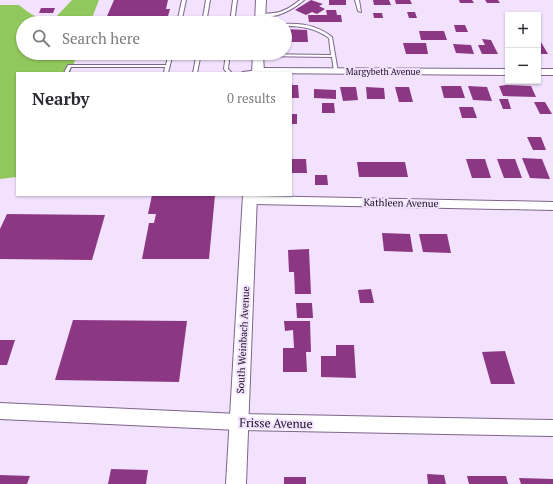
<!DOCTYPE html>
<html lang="en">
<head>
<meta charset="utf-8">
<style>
  body { margin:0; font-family:"PT Serif",serif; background:#f2f2f3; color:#2b2b33 }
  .controls { position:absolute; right:12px; top:12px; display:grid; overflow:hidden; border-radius:0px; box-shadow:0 1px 3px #0004 }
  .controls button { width:36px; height:36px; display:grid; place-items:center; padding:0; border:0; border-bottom:1px solid #e1e1e2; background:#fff; color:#2b2b33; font:20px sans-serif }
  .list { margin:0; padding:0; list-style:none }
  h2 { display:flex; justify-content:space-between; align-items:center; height:52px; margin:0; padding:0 16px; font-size:17px }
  h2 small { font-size:13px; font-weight:400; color:#7c7c81 }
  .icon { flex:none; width:22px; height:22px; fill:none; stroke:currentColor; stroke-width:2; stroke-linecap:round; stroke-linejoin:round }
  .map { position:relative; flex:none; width:553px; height:484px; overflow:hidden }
  .search { position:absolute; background:#fff; box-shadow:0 1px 3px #0004; left:16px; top:16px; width:276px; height:44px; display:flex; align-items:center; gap:10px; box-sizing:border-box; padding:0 14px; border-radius:22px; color:#7c7c81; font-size:15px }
  .panel { position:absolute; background:#fff; box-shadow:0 1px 3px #0004; left:16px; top:72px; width:276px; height:124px; border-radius:0px }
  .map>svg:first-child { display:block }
  .forest { fill:#91c85d }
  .building { fill:#8c3784 }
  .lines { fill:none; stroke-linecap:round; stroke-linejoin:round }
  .service-casing { stroke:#7d658d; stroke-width:2 }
  .minor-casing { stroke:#7d658d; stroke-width:2 }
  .tertiary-casing { stroke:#7d658d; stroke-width:2 }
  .service { fill:#fff; fill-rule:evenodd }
  .minor { fill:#fff; fill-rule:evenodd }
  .tertiary { fill:#fff; fill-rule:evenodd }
  .labels { text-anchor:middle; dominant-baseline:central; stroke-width:4; stroke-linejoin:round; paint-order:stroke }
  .far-street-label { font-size:9px; fill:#1a1020; stroke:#f2e2fe }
  .street-label { font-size:10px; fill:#1a1020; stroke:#f2e2fe }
  .near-street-label { font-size:12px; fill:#1a1020; stroke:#f2e2fe }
</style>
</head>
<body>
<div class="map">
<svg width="553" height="484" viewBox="0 0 553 484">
  <rect width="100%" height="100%" fill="#f2e2fe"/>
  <path class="forest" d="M72,0H99L90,23H23V53H78L70,73H17V177L0,179V5H19C30,14 39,20 53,20Z"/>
  <g class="building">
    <polygon points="114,0 168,0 166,9 170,9 166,23 104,23"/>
    <polygon points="311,0 323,4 319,6 325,9 317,14 312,12 306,15 295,10"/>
    <rect x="329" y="0" width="17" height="5"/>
    <polygon points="373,0 389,0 391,5 374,5"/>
    <polygon points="395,0 410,0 412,4 396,4"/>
    <polygon points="459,0 472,0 474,3 460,3"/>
    <polygon points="485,0 498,0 500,3 487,3"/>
    <polygon points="41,8 55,8 53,13 39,13"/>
    <polygon points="326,10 336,10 337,15 341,15 342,22 309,22 308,15 327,15"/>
    <polygon points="407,12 415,12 417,18 409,18"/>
    <polygon points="373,13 382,13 383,18 374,18"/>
    <polygon points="454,25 465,25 468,32 456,32"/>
    <polygon points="285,29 307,30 308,42 285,42"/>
    <polygon points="419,31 444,31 447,40 421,40"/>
    <polygon points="482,39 491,40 498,54 482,54 478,45 485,45"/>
    <polygon points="538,42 541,42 548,54 538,54"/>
    <polygon points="403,43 426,43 428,54 406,54"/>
    <polygon points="453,44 471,45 474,54 456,53"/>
    <polygon points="103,53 154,53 153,56 102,56"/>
    <polygon points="291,85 298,85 299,98 291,98"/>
    <polygon points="506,85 531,86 536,97 503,96 499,86"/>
    <polygon points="441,86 461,86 465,98 444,98"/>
    <polygon points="468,86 487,87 492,101 473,100"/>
    <polygon points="340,87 356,87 358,100 343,101"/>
    <polygon points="366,87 384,88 385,99 367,99"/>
    <polygon points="395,87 409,87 413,102 399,102"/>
    <polygon points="314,89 336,90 336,99 314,98"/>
    <polygon points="499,99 508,99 511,109 503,109"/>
    <polygon points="534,102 545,102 552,114 540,114"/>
    <polygon points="322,103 334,103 335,113 322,113"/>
    <polygon points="459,107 473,107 477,118 462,118"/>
    <rect x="291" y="114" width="6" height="10"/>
    <polygon points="527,137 541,137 546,150 533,150"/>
    <polygon points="522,158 542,159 550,179 530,178"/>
    <polygon points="291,159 306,159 307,173 291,173"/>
    <polygon points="466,159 485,159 491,178 472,178"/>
    <polygon points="497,159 515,159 522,178 504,178"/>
    <polygon points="357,162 405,162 408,177 359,177"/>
    <polygon points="315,175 327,175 328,185 315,185"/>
    <polygon points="152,195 215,195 209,259 142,259 149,223 154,223 156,214 148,214"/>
    <polygon points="7,214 105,215 92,260 0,259 0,229"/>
    <polygon points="382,233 410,234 413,252 384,251"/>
    <polygon points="419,234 447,234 451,253 423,252"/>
    <polygon points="309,249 311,294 295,294 294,272 289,272 288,250"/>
    <polygon points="371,289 374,303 360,303 358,290"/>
    <polygon points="296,303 312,303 313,318 297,318"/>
    <polygon points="73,320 187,321 179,382 55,380"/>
    <polygon points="284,321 310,321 311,352 306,352 307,372 283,372 283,348 294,348 293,330 285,331"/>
    <polygon points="0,340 15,340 7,365 0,365"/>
    <polygon points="336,345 354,345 356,378 321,377 321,356 336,356"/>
    <polygon points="505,351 515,384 491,384 482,352"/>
    <polygon points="111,469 148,470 146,484 108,484"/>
    <polygon points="427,474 444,475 446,484 428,484"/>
    <polygon points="0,475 30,476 27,484 0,484"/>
    <polygon points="467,476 506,476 508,484 469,484"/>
    <rect x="284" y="477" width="22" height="7"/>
    <polygon points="519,478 553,479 553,484 521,484"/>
  </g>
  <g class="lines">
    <g class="service-casing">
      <g id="service">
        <polygon points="182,0 186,0 181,23 177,23"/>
        <polygon points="206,0 210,0 206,23 202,23"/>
        <polygon points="233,0 237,0 234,23 230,23"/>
        <path d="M300,0H304C293,10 272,21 258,15C263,13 268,14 274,13C284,12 292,6 300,0Z"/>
        <polygon points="355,0 359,0 361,12 358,11"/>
        <path d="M285,24C303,23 318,26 332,37L338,72V73H334V72L332,57L256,56V55L258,54L331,55L329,38C315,28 302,26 285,26Z"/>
        <polygon points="169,53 173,53 168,73 164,73 165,67 71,67 68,73 64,73 68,65 166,65"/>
        <polygon points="197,53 201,53 197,73 193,73"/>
        <polygon points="226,53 230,53 228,69 232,73 227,73 224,69"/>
        <polygon points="258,70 260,71 260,72 241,73 243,72"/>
      </g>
    </g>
    <g class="minor-casing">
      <g id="minor">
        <polygon points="258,68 508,69 508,75 255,73 254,71"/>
        <rect x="538" y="69" width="15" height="6"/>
        <polygon points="250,196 553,202 553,210 250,204 246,203 244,200 246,197"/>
        <polygon points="0,403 239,414 553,420 553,436 239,430 0,419"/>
      </g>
    </g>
    <g class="tertiary-casing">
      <g id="tertiary">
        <polygon points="256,0 266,0 265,23 255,23"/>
        <polygon points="253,53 263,53 264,73 252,73"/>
        <polygon points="243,195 257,195 246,484 226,484"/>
      </g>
    </g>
    <use href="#service" class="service"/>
    <use href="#minor" class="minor"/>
    <use href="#tertiary" class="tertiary"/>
  </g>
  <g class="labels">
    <g class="far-street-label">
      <text x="383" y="72">Margybeth Avenue</text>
    </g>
    <g class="street-label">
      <text transform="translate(401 203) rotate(1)">Kathleen Avenue</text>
      <text transform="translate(243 340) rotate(-87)">South Weinbach Avenue</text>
    </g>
    <g class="near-street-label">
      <text transform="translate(276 423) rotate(1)">Frisse Avenue</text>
    </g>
  </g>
</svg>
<div class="controls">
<button>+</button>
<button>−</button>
</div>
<div class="search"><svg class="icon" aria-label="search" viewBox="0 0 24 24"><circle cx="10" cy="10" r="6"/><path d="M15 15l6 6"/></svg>Search here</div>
<section class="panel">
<h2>Nearby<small>0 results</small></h2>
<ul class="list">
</ul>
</section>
</div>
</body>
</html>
